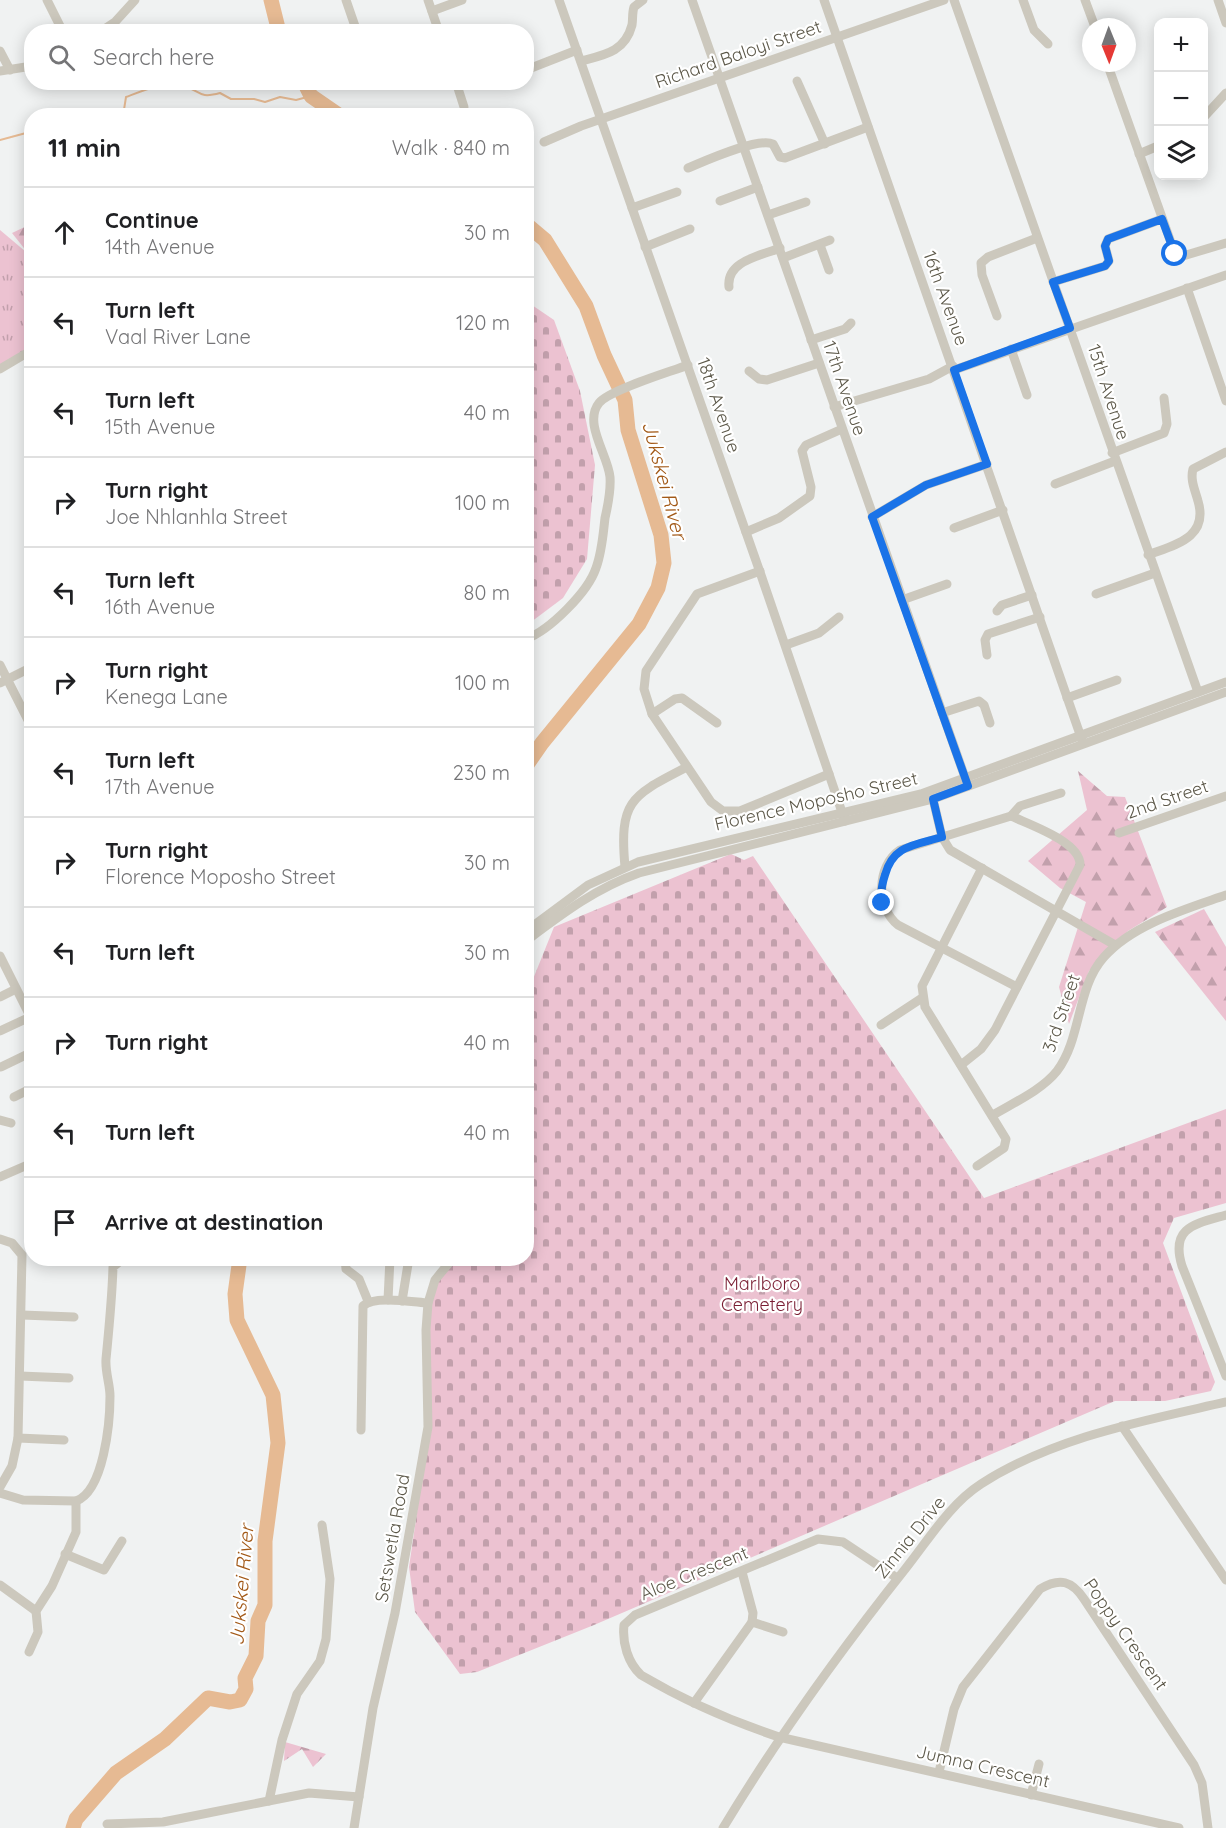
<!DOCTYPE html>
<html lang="en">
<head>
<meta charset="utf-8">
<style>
  body { margin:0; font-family:Quicksand,sans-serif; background:#f6f6f6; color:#202124 }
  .controls { position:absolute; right:18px; top:18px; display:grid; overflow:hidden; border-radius:12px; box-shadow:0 3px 15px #0003 }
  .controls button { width:54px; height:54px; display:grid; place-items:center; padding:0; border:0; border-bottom:2px solid #e0e0e0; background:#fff; color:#202124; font:30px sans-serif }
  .compass { position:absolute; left:1082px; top:18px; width:54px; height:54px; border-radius:50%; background:#fff; box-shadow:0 3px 15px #0003; rotate:179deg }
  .stop { position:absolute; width:18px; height:18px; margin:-14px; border:4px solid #1a73e8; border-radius:50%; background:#fff }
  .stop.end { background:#1a73e8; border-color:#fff; box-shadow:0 2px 6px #0008 }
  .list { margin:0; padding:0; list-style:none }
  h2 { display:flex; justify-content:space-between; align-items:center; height:78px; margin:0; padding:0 24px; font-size:26px }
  h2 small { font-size:20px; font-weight:400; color:#757577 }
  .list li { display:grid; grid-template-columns:39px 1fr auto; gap:18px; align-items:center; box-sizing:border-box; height:90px; padding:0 24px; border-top:2px solid #e0e0e0 }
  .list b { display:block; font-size:22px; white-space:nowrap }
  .list p { margin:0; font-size:20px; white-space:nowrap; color:#757577 }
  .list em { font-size:20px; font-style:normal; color:#757577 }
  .icon { flex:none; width:33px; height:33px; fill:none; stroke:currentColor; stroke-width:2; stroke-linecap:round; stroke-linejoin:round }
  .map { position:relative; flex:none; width:1226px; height:1828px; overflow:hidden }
  .search { position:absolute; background:#fff; box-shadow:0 3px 15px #0003; left:24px; top:24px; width:510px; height:66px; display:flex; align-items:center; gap:15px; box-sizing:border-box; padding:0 21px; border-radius:24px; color:#757577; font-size:22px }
  .panel { position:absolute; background:#fff; box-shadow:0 3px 15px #0003; left:24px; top:108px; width:510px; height:1158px; border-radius:24px }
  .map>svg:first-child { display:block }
  .forest { fill:url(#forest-firs) }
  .cemetery { fill:url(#cemetery-stones) }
  .park { fill:url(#park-tufts) }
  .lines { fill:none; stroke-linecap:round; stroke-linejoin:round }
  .stream { stroke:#e6ba93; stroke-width:2 }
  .river { stroke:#e6ba93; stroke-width:15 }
  .minor { stroke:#ccc8bd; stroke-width:9 }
  .route { stroke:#1a73e8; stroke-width:8 }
  .labels { text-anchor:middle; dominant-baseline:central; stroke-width:4.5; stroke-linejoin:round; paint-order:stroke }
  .street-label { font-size:18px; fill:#5c5849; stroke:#fff }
  .park-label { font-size:18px; fill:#7a1e33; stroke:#fff }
  .water-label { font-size:20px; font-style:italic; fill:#a25917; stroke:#fff }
</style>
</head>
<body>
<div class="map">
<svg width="1226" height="1828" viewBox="0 0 1226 1828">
  <defs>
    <pattern id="forest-firs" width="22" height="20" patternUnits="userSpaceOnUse" patternTransform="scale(1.5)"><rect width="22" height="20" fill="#ecc2d1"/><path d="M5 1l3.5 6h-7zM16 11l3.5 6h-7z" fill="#c2a0ac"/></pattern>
    <pattern id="cemetery-stones" width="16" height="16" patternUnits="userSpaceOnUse" patternTransform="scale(1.5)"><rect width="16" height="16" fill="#ecc2d1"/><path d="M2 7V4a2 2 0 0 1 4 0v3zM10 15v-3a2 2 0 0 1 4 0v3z" fill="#c2a0ac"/></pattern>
    <pattern id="park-tufts" width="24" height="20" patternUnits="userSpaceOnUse" patternTransform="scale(1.5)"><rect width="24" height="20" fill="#ecc2d1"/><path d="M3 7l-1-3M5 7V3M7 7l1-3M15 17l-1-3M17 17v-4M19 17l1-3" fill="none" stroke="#c2a0ac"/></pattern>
  </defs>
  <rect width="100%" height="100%" fill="#f0f2f2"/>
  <g class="forest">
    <polygon points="31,224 31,257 12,233"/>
    <polygon points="1078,771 1107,796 1125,797 1167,907 1128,931 1089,971 1069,1024 1059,987 1086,902 1060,888 1028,861 1087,810"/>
    <polygon points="1204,909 1226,947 1226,1021 1155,932"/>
    <polygon points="285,1742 326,1754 313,1767 302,1749 284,1761"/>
  </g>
  <g class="cemetery">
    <polygon points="526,301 554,320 580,391 595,465 587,559 563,598 527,625"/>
    <polygon points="731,854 744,860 753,856 984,1198 1226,1109 1226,1203 1174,1218 1163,1243 1215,1382 1211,1391 1165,1401 1115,1401 594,1625 477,1672 460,1674 415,1612 409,1567 430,1424 427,1317 434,1284 454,1259 526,1258 527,994 554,927"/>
  </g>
  <polygon class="park" points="0,230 32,257 31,356 0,371"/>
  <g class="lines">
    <g class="stream">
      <path d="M123,116L126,97C142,91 167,80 184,86C201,91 198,99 220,93L231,99H254L265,102L280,97L296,100L311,96"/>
      <polyline points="0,140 26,133 32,135"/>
    </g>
    <g class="river">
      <polyline points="271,0 279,32"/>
      <polyline points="304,82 311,96 340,116"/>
      <polyline points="526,224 545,240 586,306 604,355 625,400 628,430 661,535 664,563 658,588 639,624 542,743 526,766"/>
      <polyline points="73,1828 76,1819 116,1773 165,1739 208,1698 230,1702 240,1700 246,1689 245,1678 256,1656 258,1621 265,1605 265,1541 278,1443 273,1395 237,1320 235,1294 240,1258"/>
    </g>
    <g class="minor">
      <polyline points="47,0 63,32"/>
      <polyline points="346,0 357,32"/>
      <polyline points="428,0 439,32"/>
      <polyline points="559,0 761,575 845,821"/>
      <polyline points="692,0 968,786"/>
      <polyline points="824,0 1083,743"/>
      <polyline points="954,0 1198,692"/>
      <polyline points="1023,0 1034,30 1048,44"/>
      <polyline points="1085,0 1095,27"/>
      <polyline points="1218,0 1226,23"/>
      <polyline points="432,11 462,0"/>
      <polyline points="100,32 115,22 135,0"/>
      <polyline points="0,51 10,70"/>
      <path d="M581,61C604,55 625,52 632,25C633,19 632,13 634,7L643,0"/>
      <polyline points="1107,63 1174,251 1183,256 1226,243"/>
      <polyline points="526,70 577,50"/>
      <polyline points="0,71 32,66"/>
      <polyline points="797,81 825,144"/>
      <polyline points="456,82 464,107"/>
      <polyline points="1204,117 1226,93"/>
      <polyline points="544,142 581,126 944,0"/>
      <polyline points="1139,154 1158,146"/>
      <path d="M688,168C705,161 758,137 773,144L780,157L785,158L868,127"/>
      <polyline points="720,201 758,187"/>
      <polyline points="632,208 677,192"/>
      <polyline points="768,215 806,202"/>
      <polyline points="820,245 829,270"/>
      <polyline points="645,247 690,229"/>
      <polyline points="783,258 830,240"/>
      <polyline points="1053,282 1105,266 1109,261 1105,246 1108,239 1162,219"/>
      <path d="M729,287C726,261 760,256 780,248"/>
      <polyline points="1187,288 1226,401"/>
      <polyline points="997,316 982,275 981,263 988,257 1037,238"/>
      <polyline points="811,340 845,329 851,323"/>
      <polyline points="1011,349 1027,395"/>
      <polyline points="0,369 32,350"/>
      <polyline points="954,370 1226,275"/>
      <polyline points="749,371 759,379 767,380 819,363"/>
      <polyline points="834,407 929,379 953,366"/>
      <polyline points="1112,453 1164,433 1167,424 1164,398"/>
      <polyline points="1055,484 1115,461"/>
      <polyline points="872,517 926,485 987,464"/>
      <polyline points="954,528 1003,510"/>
      <polyline points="746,532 779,518 810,496 811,487 802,451 806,445 842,429"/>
      <path d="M1148,555C1174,545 1209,538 1198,501C1195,490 1190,480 1193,469L1226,452"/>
      <polyline points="760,571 697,594 646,671 644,689 652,714 711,802 723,811 740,811 829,774"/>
      <polyline points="1096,594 1155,573"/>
      <polyline points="902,600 947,584"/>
      <polyline points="997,611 1002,605 1032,595"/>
      <path d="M526,639C550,630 588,592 596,568C602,552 603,535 605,518C608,505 611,491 610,477C608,455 583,423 599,403C609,390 670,372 688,365"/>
      <polyline points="786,645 819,633 839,617"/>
      <polyline points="987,655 985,640 988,634 1040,617"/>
      <polyline points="0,665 32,728"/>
      <polyline points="0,683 32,667"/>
      <polyline points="1067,698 1117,680"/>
      <polyline points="942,713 979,701 984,705 990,723"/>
      <polyline points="652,714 675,699 682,698 717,723"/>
      <polyline points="933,799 942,837 950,850 1115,945"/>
      <polyline points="1119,833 1226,796"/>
      <path d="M625,867C619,800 631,796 687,767"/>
      <polyline points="526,931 588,885 638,862 921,794 1226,682"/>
      <path d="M526,941C562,914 596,888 639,873L933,799L1226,692"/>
      <polyline points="0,956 32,1020"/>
      <path d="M1017,987L898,925C876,908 876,866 900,850L1011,816L1020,806L1061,793"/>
      <polyline points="0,997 16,989"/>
      <polyline points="881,1025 922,998"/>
      <polyline points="0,1031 30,1017"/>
      <path d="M961,1065L981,1049L995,1030L1080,865C1081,842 1030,825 1011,816"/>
      <polyline points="1,1067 32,1052"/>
      <polyline points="14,1097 32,1088"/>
      <path d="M993,1115C1013,1103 1042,1090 1057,1071C1082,1038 1076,988 1104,957C1133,924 1186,909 1226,895"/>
      <polyline points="0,1120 11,1123"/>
      <polyline points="977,1166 1004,1148 1006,1139 925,1007 922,986 982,868"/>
      <polyline points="0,1177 32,1163"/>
      <path d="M1226,1215C1195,1224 1170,1227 1182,1266L1226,1376"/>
      <polyline points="0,1239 12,1243 22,1255 18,1438 12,1466 0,1487"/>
      <polyline points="345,1258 346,1269 359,1279 368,1301"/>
      <polyline points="388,1300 390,1258"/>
      <polyline points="402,1301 409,1258"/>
      <polyline points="22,1315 74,1317"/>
      <polyline points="20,1376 69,1378"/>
      <polyline points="1122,1426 1226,1580"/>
      <path d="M361,1430L363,1306C374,1295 413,1302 428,1303"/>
      <polyline points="18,1438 64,1440"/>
      <path d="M0,1493L23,1500L76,1501C104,1491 110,1422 110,1396C110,1384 105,1372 106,1359C109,1329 112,1298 113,1267L124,1258"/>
      <polyline points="65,1554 104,1570 122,1541"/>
      <path d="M897,1578L843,1542L818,1539L635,1615L624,1625C622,1643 628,1663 641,1675C685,1701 731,1721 779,1737L1179,1828"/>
      <polyline points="0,1585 36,1611"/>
      <polyline points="752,1622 783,1632"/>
      <polyline points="29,1652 38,1632 36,1611 52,1586 76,1532 76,1501"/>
      <polyline points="694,1703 752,1622 753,1613 742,1572"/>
      <path d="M939,1772L954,1709L963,1687L1040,1589C1060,1577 1072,1581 1084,1599L1194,1765L1202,1783L1208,1828"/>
      <polyline points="1031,1795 1039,1764"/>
      <polyline points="269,1801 282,1740 297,1694 320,1661 326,1639 330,1579 322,1525"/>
      <polyline points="107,1824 163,1822 309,1793 359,1797"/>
      <polyline points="354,1828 373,1708 395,1613 428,1427 426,1330 428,1303 435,1280 453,1258"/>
      <path d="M723,1828C778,1737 840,1651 906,1568C929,1539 950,1504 981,1484C1054,1437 1143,1421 1226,1402"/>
    </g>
  </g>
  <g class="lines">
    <path class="route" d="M882,903C880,893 882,884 885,875C893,845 915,845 942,837L933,799L968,786L872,517L926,485L987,464L954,370L1070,328L1053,282L1105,266L1109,261L1105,246L1108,239L1162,219L1175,254"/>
  </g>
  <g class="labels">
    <g class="street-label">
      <text transform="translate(738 54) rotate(-19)">Richard Baloyi Street</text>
      <text transform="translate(946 298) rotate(70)">16th Avenue</text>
      <text transform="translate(845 388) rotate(71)">17th Avenue</text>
      <text transform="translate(1109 392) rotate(72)">15th Avenue</text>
      <text transform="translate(719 405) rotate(71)">18th Avenue</text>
      <text transform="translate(1167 799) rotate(-19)">2nd Street</text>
      <text transform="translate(816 801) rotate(-13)">Florence Moposho Street</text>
      <text transform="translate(1061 1013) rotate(-71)">3rd Street</text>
      <text transform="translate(910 1537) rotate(-51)">Zinnia Drive</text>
      <text transform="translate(392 1538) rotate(-80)">Setswetla Road</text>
      <text transform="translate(694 1573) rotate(-22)">Aloe Crescent</text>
      <text transform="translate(1126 1634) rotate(55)">Poppy Crescent</text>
      <text transform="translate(983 1766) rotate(13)">Jumna Crescent</text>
    </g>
    <g class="park-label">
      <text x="762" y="1283">Marlboro<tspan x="762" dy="21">Cemetery</tspan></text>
    </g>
    <g class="water-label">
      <text transform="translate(665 480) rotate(75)">Jukskei River</text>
      <text transform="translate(241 1585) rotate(-85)">Jukskei River</text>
    </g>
  </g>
</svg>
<div class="controls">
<button>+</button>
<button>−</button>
<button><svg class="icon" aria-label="layers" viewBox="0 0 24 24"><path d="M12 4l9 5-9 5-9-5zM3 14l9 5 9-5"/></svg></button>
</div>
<svg class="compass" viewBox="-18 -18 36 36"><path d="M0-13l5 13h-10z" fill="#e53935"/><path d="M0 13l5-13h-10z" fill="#757577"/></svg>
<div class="stop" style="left:1175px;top:254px"></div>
<div class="stop end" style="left:882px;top:903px"></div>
<div class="search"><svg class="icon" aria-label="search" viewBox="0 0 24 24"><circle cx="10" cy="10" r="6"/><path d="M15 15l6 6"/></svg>Search here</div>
<section class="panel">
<h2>11 min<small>Walk · 840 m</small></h2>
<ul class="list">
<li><svg class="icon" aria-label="ahead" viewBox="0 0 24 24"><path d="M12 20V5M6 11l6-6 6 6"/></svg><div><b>Continue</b><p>14th Avenue</p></div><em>30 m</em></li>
<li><svg class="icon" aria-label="left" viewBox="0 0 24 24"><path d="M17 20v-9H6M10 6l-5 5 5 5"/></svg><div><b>Turn left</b><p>Vaal River Lane</p></div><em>120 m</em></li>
<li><svg class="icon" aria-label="left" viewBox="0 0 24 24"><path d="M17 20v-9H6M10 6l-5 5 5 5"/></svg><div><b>Turn left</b><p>15th Avenue</p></div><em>40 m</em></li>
<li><svg class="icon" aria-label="right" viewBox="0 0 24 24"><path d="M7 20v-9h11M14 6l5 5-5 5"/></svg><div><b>Turn right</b><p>Joe Nhlanhla Street</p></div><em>100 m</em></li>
<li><svg class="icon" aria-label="left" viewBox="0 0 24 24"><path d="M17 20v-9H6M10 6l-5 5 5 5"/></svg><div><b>Turn left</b><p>16th Avenue</p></div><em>80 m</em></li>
<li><svg class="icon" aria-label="right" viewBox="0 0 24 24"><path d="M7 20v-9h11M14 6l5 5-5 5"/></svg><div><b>Turn right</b><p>Kenega Lane</p></div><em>100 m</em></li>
<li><svg class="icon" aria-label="left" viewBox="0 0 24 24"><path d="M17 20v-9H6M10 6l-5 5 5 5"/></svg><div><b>Turn left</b><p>17th Avenue</p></div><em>230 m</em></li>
<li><svg class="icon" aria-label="right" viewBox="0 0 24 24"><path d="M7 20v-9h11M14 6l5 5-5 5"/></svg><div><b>Turn right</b><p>Florence Moposho Street</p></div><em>30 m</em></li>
<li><svg class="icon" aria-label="left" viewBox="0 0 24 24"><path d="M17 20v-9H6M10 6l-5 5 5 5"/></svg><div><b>Turn left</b></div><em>30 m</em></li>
<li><svg class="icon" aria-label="right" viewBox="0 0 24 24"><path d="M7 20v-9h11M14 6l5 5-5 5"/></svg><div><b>Turn right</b></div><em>40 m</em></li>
<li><svg class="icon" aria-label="left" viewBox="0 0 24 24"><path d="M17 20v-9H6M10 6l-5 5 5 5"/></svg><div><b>Turn left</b></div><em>40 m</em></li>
<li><svg class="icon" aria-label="arrive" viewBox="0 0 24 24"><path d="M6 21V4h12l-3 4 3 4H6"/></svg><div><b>Arrive at destination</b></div></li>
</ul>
</section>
</div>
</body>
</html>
